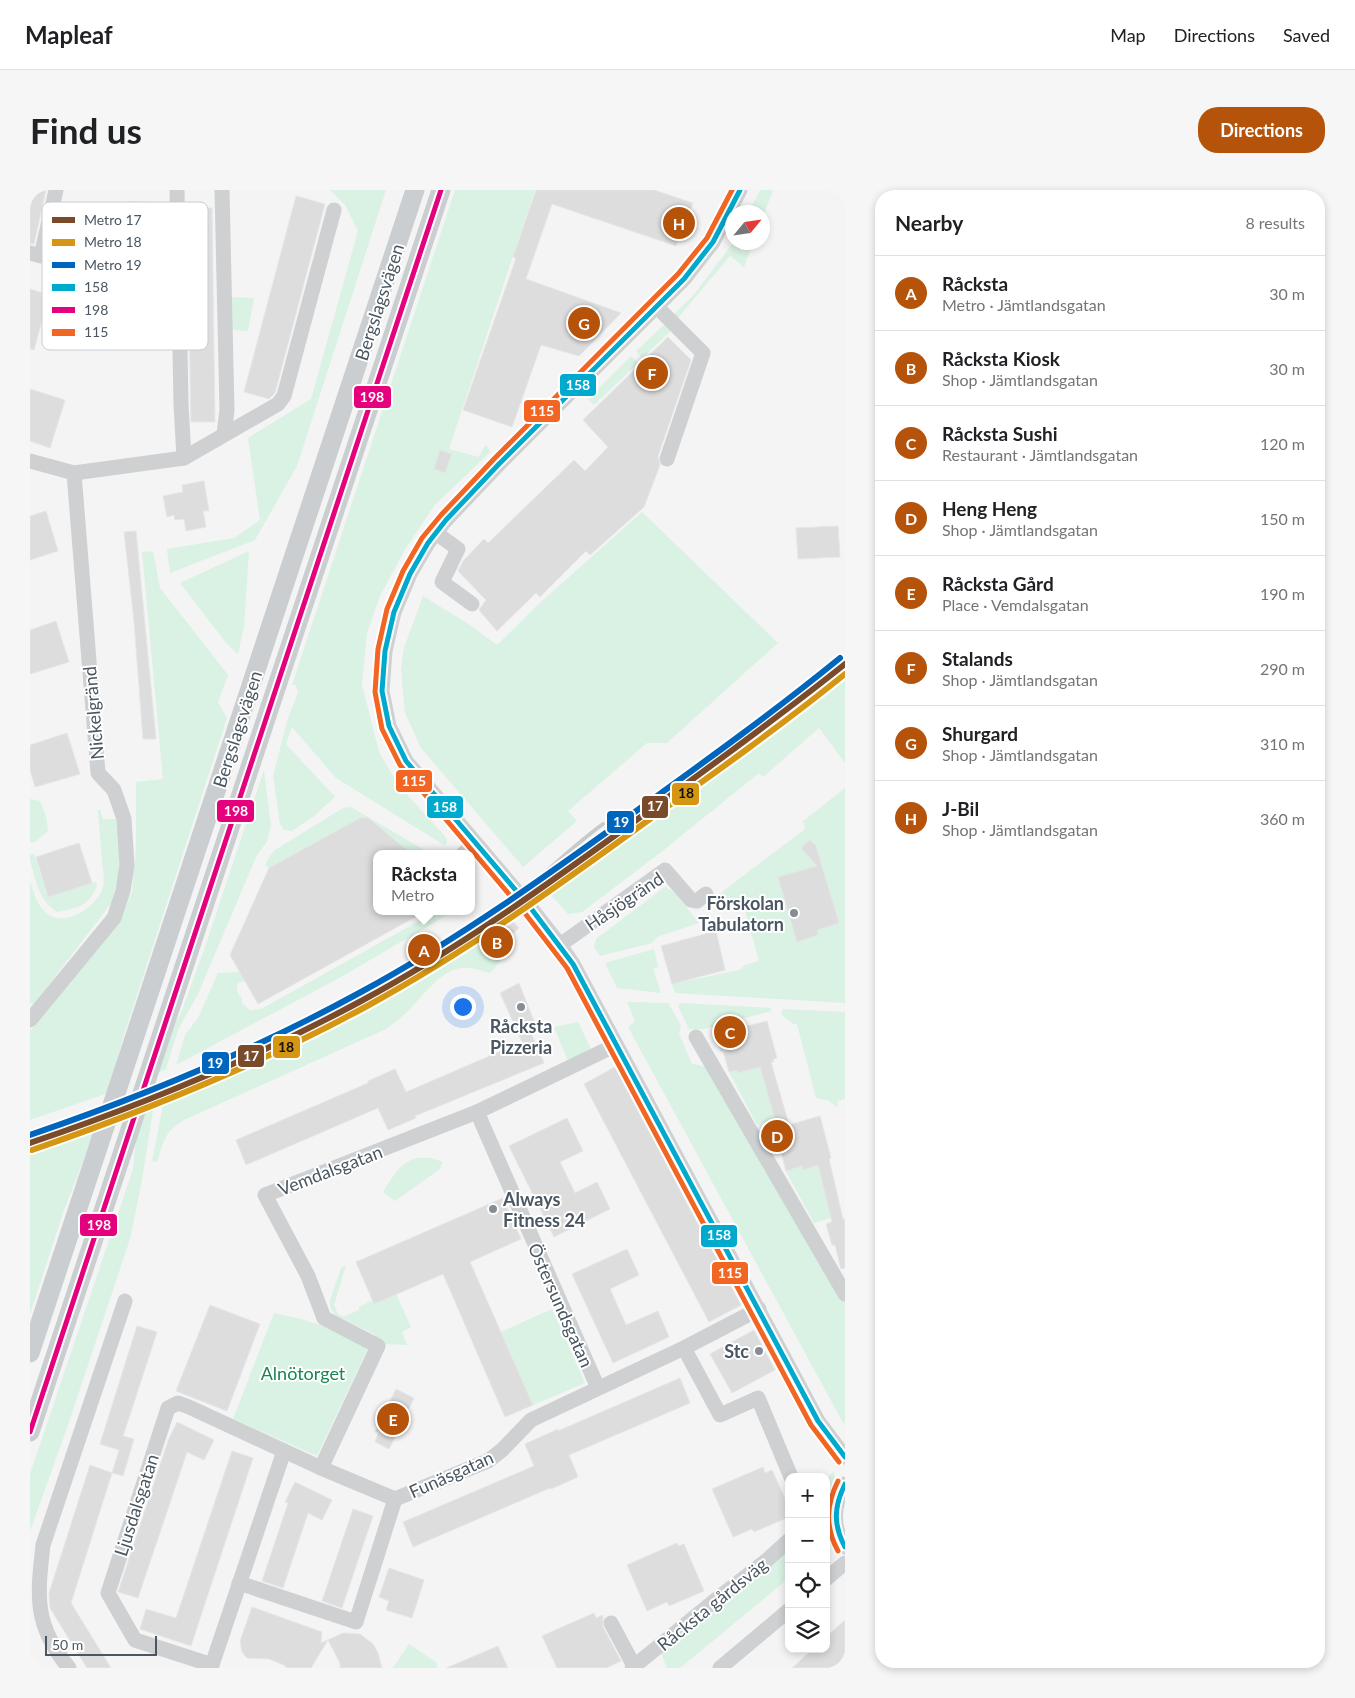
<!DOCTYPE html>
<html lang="en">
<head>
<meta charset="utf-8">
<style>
  body { margin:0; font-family:Lato,sans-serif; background:#f6f6f6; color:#202124 }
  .controls { position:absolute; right:15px; bottom:15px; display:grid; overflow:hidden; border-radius:10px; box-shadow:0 2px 8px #0003 }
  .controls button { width:45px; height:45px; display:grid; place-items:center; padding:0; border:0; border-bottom:1px solid #e0e0e0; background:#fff; color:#202124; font:25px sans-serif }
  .compass { position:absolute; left:695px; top:15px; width:45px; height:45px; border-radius:50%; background:#fff; box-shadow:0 2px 8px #0003; rotate:61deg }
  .scale { position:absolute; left:15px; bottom:12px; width:112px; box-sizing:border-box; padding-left:5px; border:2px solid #4a5661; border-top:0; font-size:14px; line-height:18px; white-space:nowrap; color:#4a5661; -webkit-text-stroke:4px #fff; paint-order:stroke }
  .you { position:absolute; left:432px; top:816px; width:18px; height:18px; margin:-12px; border:4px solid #fff; border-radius:50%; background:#1a73e8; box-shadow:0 0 0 8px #1a73e833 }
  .badge { display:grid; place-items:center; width:32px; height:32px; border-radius:50%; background:#b45309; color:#fff; font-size:16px; font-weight:700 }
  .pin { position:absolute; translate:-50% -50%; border:2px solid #fff; box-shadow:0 1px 5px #0006 }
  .popup { position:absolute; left:343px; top:660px; width:102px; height:65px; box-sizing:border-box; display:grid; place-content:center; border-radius:10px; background:#fff; filter:drop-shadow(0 1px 4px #0005); font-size:16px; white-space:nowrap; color:#757577 }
  .popup b { font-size:19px; color:#202124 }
  .popup::after { content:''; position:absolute; left:50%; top:100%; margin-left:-10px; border:10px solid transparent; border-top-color:#fff }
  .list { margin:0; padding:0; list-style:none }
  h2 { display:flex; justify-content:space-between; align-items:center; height:65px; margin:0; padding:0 20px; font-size:21px }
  h2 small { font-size:16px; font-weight:400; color:#757577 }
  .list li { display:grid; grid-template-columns:32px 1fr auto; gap:15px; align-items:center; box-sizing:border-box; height:75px; padding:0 20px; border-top:1px solid #e0e0e0 }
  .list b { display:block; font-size:19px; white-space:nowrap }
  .list p { margin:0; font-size:16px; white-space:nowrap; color:#757577 }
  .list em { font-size:16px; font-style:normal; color:#757577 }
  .icon { flex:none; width:28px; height:28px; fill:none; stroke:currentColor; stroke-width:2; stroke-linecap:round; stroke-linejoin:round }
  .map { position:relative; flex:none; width:815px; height:1478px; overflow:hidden; border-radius:20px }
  header { display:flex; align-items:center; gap:30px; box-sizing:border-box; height:70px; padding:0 25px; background:#fff; border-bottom:1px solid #e0e0e0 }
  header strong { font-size:24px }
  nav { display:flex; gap:28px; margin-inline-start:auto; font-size:18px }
  .intro { display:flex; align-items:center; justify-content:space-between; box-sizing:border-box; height:120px; padding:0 30px }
  h1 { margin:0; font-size:35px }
  .button { padding:12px 22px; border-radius:20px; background:#b45309; color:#fff; font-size:18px; font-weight:700 }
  main { display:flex; gap:30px; padding:0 30px }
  aside { flex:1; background:#fff; border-radius:20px; box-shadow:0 2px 8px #0003 }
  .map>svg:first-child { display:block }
  .green { fill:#d9f2e3 }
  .building { fill:#ddddde; stroke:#e5e6e7 }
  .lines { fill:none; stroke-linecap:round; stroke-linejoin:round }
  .minor { stroke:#ced0d2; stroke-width:15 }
  .major { stroke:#caced1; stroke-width:19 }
  .rail { stroke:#c9cacc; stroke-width:4 }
  .bus-1-casing { stroke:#fff; stroke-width:9 }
  .bus-2-casing { stroke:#fff; stroke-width:9 }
  .bus-3-casing { stroke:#fff; stroke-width:9 }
  .bus-1 { stroke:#00a9ce; stroke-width:5 }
  .bus-2 { stroke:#e5007d; stroke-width:5 }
  .bus-3 { stroke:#f26522; stroke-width:5 }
  .metro-1-casing { stroke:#fff; stroke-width:10 }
  .metro-2-casing { stroke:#fff; stroke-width:10 }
  .metro-3-casing { stroke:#fff; stroke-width:10 }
  .metro-1 { stroke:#7a4b2a; stroke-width:6 }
  .metro-2 { stroke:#d49613; stroke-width:6 }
  .metro-3 { stroke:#0065bd; stroke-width:6 }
  .poi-dot { fill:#868d94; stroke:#fff; stroke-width:2 }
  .labels { text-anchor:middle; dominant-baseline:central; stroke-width:4; stroke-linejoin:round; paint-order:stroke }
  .street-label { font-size:18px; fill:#4a5661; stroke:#fff }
  .poi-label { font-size:18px; font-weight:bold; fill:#4a5661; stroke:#fff; text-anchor:end }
  .park-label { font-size:18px; fill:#17864f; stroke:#fff }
  .key { fill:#fff; stroke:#c9ccd0; stroke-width:1 }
  .key-label { font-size:14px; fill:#4a5661 }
  .line-badge { stroke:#fff; stroke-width:2 }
  .badge-label { font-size:14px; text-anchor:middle; font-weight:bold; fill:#fff }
  .pale-badge-label { font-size:14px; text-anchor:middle; font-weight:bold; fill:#111 }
</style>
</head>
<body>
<header>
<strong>Mapleaf</strong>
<nav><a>Map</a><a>Directions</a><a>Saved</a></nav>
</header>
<div class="intro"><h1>Find us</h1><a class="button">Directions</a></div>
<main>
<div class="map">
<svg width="815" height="1478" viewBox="0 0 815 1478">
  <rect width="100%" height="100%" fill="#f4f4f4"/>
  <g class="green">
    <polygon points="300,0 356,0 267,276 225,350 140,383 137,359 204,348 230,330 218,248 281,209 328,41 315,15"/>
    <polygon points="425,0 505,0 419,259 449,267 455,255 458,257 460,262 404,316 374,361 350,406 337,443 332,494 349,562 369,596 414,645 417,649 417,653 414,655 306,588 262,537 256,554 305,607 284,626 262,641 254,640 250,634 243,586 258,528 268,503 266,495 262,495"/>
    <polygon points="730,0 743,0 733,27 732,22 719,22"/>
    <polygon points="100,11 117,12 118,27 128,43 131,62 125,92 115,101 108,97 101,88"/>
    <polygon points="53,34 77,40 67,84 41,76"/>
    <polygon points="703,53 723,53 714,77 700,66 647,129 644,124 663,106"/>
    <polygon points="200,107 224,108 218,141 201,140"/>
    <polygon points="636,133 642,140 612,168 606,161"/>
    <polygon points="601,166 608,173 564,215 558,209"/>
    <polygon points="612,322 748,453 637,553 617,553 538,621 547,631 493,677 391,558 375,523 371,480 374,458 393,406 440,435 467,455 513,410"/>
    <polygon points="123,361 130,398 198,485 188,512 197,528 93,848 78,903 0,930 0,841 88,735 102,702 106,659 106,592 133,589 112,362"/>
    <polygon points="219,361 214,436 208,464 197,454 150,393"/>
    <polygon points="815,485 815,573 789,538 733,587 729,583 630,663 552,722 538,724 518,702 713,565"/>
    <polygon points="234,580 241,636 237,652 227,665 168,804 148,840 136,879 128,883 143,836 151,823 174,760"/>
    <polygon points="815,598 815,813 645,803 642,794 709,780 715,775 729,771 713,714 698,719 688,705 775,639 774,633 772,632"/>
    <polygon points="0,609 10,611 16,626 18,641 5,652 0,652"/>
    <polygon points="321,617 401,664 382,664 342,631 338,628 330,628 239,678 235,675 239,667 245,660 313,618"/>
    <path d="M70,619L73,629H87L90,670L89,683L82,712L4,814L0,813V691C3,702 7,714 15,722C34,740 68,716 73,697C75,690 73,681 72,674C71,656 69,638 68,620Z"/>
    <path d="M4,664L18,707L66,692L67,695C59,716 48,718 27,722C8,709 6,691 0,670V665Z"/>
    <polygon points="635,697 644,702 669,733 627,747 622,753 570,766 564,757 566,749"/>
    <path d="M407,721H424L311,787L146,875L155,845L168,828L188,783L210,782L215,791L208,793C206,799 207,804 212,808V813L220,820L231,819Z"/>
    <path d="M453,746L465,759L468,757L476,765L460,783C451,781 441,777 432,778C408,780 389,812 372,827C367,831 361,835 356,839L154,930C134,942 134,951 127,972L122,971L134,911C217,875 300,838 379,793C404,779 431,766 453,746Z"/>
    <polygon points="624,759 628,777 623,779 631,803 587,798 575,773"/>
    <polygon points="597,812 638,813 651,835 649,843 662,874 681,877 815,1105 815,1234 812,1231 598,837 605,831"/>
    <polygon points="651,813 741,818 741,821 674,839 659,839 648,816"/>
    <polygon points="753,819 815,822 815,909 807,911 808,918 799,911 786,908 767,834 763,834 751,824"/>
    <polygon points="548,832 561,859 538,871 524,837"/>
    <polygon points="729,873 745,930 727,935 699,882 707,880 708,883"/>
    <polygon points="124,914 112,990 100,1049 37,1238 0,1341 0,1284 103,979 106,948 116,917"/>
    <polygon points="65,940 33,1023 0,1124 0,961"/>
    <path d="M387,968H401L413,972L410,979L365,1011L353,1002C362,988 370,972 387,968Z"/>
    <polygon points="788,973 801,1028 784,1033 756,981 772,976 773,980"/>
    <polygon points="316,1076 304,1115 308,1124 313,1127 329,1120 329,1117 343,1110 366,1104 381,1137 372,1142 377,1155 352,1154 344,1144 305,1125 300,1117 300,1110 311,1078"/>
    <polygon points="522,1119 555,1193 503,1215 471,1142"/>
    <polygon points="244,1123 271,1129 296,1137 338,1158 287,1266 203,1229"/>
    <polygon points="804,1281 807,1296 806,1351 805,1358 803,1358 796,1348 797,1288"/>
    <polygon points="759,1359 759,1388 650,1478 637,1478 631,1463 708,1404"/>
    <polygon points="379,1454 407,1473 407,1478 363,1478"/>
  </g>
  <g class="building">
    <polygon points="0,0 16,0 4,54 0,54"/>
    <polygon points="506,0 624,0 663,13 646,56 522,14 496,89 591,123 549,166 511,155 482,237 433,220 486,68 483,67"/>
    <polygon points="266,6 295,14 245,203 239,209 214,202"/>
    <polygon points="157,18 182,18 185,232 161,232"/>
    <polygon points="0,99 19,105 4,160 0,159"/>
    <polygon points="638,147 661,170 628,266 630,275 614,317 560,365 556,361 510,407 506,403 467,441 449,420 456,410 428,381 433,371 454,349 458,353 544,270 555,281 578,257 553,230"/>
    <polygon points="0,199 35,210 20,258 0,251"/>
    <polygon points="410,260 422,264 415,283 404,279"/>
    <polygon points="174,291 179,321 173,321 176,337 156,341 154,329 145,330 144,325 137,327 133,306 153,302 152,295"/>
    <polygon points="16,321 28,361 0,370 0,326"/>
    <polygon points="808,336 810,367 768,369 766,338"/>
    <polygon points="106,341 126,549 113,549 104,431 94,342"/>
    <polygon points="26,431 39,472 0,484 0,440"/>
    <polygon points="37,543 50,584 5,597 0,580 0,555"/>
    <polygon points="330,628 338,628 342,631 382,664 346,664 346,721 396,721 228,814 200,765 239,678"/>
    <polygon points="780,650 786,656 809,733 787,740 788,745 767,752 748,687 787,676 771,658"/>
    <polygon points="49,653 62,693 18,707 6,667"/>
    <polygon points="480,728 489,738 466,759 453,746"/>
    <polygon points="686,741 695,780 642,794 631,756"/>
    <polygon points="489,793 508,841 501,843 514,873 385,926 386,928 358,940 348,918 216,975 206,950 338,893 338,891 365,879 376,902 492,852 470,803"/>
    <polygon points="737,831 747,868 743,869 744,872 741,872 759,935 790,926 801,968 799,969 813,1029 815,1029 815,1078 811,1079 805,1055 802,1055 796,1034 802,1032 788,975 773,980 772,976 756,981 750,958 745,960 740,940 747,937 730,877 707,883 707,880 699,882 693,861 691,862 686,844"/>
    <polygon points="585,877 711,1115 679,1132 554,894"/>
    <polygon points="537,928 553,961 530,972 545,1003 567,992 580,1019 524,1047 479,956"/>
    <polygon points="473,1008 491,1049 440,1072 503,1215 475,1227 413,1084 344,1114 326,1072"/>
    <polygon points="597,1059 609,1085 580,1099 596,1135 628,1121 639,1147 583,1173 542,1084"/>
    <polygon points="180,1115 230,1134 197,1221 146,1201"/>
    <polygon points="107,1136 127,1142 93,1246 104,1249 93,1286 82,1283 89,1260 70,1254"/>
    <polygon points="724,1140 745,1180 702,1203 680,1164"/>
    <polygon points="650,1188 660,1213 539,1265 548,1287 521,1299 520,1298 383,1357 373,1332 504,1276 495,1254 528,1239 528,1241"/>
    <polygon points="366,1199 384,1208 359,1259 345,1252 348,1243 345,1242"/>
    <polygon points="147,1232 184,1250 174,1270 157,1262 108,1408 88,1402 138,1251"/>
    <polygon points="202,1261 223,1268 161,1456 110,1439 116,1419 146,1428"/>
    <polygon points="60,1275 82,1283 41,1413 81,1478 57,1478 20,1418 19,1403"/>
    <polygon points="733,1277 735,1283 742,1280 759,1317 759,1327 724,1342 722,1339 703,1347 682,1299"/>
    <polygon points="265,1292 302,1310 292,1330 278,1323 253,1398 232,1391 258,1313 255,1312"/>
    <polygon points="323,1319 343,1326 312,1418 292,1411"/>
    <polygon points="647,1353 649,1356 654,1354 674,1401 639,1416 637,1412 617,1421 597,1375"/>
    <polygon points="359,1378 394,1390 382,1428 356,1420 359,1411 349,1407"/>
    <polygon points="222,1417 292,1442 291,1453 313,1443 330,1444 343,1454 348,1463 352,1478 310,1478 310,1473 298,1450 281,1478 257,1478 254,1475 239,1469 217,1468 212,1462 210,1451"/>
    <polygon points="564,1423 566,1428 573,1425 573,1437 591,1471 576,1478 527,1478 512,1446"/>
    <polygon points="815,1430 815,1469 805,1478 762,1478 783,1459 796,1459 796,1447"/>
    <polygon points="468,1456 478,1478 416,1478"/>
  </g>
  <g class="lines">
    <g class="minor">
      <polyline points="192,0 197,220 194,244"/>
      <polyline points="710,0 683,52 654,89 469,274 416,330 398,353 380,384 364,422 355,461 352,501 359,536 376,571 500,717 530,755 543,774 788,1231 815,1267"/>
      <polyline points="0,63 11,66 26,0"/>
      <polyline points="627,117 673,163 637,269"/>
      <polyline points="154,268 248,214 254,206 304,20"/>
      <polyline points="0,271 44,283 154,268 151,214 147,0"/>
      <polyline points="406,343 428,359 412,392 442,414"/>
      <polyline points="433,664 444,653"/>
      <polyline points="530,755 635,680 661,710 667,711 676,704"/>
      <polyline points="0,830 84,728 93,701 97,675 94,629 84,600 68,583 44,283"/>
      <polyline points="666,847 815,1104"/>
      <polyline points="447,922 568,1198"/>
      <polyline points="654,1158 690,1225 728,1208 761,1287"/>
      <polyline points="291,1278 348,1156 294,1128 278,1086 235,1005 447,922 586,855"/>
      <path d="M815,1294C803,1315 801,1336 815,1357"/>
      <polyline points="796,1389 815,1373"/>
      <polyline points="209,1393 326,1432 365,1309"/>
      <polyline points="581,1433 604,1476"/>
      <polyline points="182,1475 105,1450 78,1403 138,1218 148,1213 159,1217 291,1278 365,1309 458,1271 472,1260 501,1230 654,1158 729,1119"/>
      <path d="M39,1478C4,1435 7,1408 13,1355L95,1111"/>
      <polyline points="181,1478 254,1261"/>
      <polyline points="602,1478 683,1412 736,1371 759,1350"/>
      <polyline points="690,1478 759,1420"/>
    </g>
    <g class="major">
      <polyline points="0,1163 385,0"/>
      <polyline points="0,1242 411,0"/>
    </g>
    <path class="rail" d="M441,746C488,712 526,668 573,634"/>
    <g class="bus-1-casing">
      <g id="bus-1">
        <polyline points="710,0 683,52 654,89 469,274 416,330 398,353 380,384 364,422 355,461 352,501 359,536 376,571 500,717 543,774 788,1231 815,1267"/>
        <path d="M815,1294C804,1316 803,1335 815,1357"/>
      </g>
    </g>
    <g class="bus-2-casing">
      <polyline id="bus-2" points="0,1242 411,0"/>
    </g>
    <g class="bus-3-casing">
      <g id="bus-3">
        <polyline points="702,0 677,48 648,84 464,269 411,325 392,348 373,381 357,419 348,459 345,502 352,539 370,575 494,722 537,778 781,1235 809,1272"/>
        <path d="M808,1291C796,1315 795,1337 808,1361"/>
      </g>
    </g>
    <use href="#bus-1" class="bus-1"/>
    <use href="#bus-2" class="bus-2"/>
    <use href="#bus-3" class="bus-3"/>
    <g class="metro-1-casing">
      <path id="metro-1" d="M0,953C115,914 226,868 333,810C432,757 522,691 612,626C681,576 749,527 815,474"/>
    </g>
    <g class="metro-2-casing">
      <path id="metro-2" d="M2,960C118,920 231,874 339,815C438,761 529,695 620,629C686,582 752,535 815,484"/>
    </g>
    <g class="metro-3-casing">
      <path id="metro-3" d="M0,945C114,906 225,860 331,802C429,749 519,684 609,619C677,570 745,521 810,468"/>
    </g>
    <use href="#metro-1" class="metro-1"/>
    <use href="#metro-2" class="metro-2"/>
    <use href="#metro-3" class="metro-3"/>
  </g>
  <g class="poi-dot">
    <circle cx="764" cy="723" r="5"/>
    <circle cx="491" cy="817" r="5"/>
    <circle cx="463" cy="1019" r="5"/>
    <circle cx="729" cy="1161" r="5"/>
  </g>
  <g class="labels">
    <g class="street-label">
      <text transform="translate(349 112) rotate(-72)">Bergslagsvägen</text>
      <text transform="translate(63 523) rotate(-95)">Nickelgränd</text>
      <text transform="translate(207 539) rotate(-72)">Bergslagsvägen</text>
      <text transform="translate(594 711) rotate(-34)">Håsjögränd</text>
      <text transform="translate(300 980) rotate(-21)">Vemdalsgatan</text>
      <text transform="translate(531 1115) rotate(66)">Östersundsgatan</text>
      <text transform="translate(421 1284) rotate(-24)">Funäsgatan</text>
      <text transform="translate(106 1315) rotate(-72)">Ljusdalsgatan</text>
      <text transform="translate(682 1414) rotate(-39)">Råcksta gårdsväg</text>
    </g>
    <g class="poi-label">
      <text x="754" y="713">Förskolan<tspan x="754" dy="21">Tabulatorn</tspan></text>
      <text x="491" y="836" text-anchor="middle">Råcksta<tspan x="491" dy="21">Pizzeria</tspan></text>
      <text x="473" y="1009" text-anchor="start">Always<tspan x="473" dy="21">Fitness 24</tspan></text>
      <text x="719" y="1161">Stc</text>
    </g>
    <g class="park-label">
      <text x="273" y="1183">Alnötorget</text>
    </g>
  </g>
  <rect x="12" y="12" width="166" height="148" rx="8" class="key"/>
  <rect x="22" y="27" width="23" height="6" fill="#7a4b2a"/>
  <rect x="22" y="49" width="23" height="7" fill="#d49613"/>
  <rect x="22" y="72" width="23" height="6" fill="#0065bd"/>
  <rect x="22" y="94" width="23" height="7" fill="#00a9ce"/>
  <rect x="22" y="117" width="23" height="6" fill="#e5007d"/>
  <rect x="22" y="139" width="23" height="7" fill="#f26522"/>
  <g class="key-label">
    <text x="54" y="35">Metro 17</text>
    <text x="54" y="57">Metro 18</text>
    <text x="54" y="80">Metro 19</text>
    <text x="54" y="102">158</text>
    <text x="54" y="125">198</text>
    <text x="54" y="147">115</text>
  </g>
  <g class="line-badge">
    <rect x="529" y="183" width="38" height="24" rx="5" fill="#00a9ce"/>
    <rect x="323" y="195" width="39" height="24" rx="5" fill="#e5007d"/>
    <rect x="493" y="209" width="38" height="24" rx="5" fill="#f26522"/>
    <rect x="365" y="579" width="38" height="24" rx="5" fill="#f26522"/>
    <rect x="641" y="592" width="29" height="24" rx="5" fill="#d49613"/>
    <rect x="611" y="605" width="28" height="24" rx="5" fill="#7a4b2a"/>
    <rect x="396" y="605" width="38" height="24" rx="5" fill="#00a9ce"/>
    <rect x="186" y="609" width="39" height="24" rx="5" fill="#e5007d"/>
    <rect x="576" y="620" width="29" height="24" rx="5" fill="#0065bd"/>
    <rect x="242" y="845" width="29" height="24" rx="5" fill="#d49613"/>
    <rect x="207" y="854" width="28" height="24" rx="5" fill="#7a4b2a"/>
    <rect x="171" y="861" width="29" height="24" rx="5" fill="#0065bd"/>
    <rect x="49" y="1023" width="39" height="24" rx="5" fill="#e5007d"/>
    <rect x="670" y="1034" width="38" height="24" rx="5" fill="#00a9ce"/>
    <rect x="681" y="1071" width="38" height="24" rx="5" fill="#f26522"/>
  </g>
  <g class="badge-label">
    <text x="548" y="200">158</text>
    <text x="342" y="212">198</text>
    <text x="512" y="226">115</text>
    <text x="384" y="596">115</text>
    <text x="625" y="621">17</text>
    <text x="415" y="622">158</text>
    <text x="206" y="626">198</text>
    <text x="591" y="637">19</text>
    <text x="221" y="871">17</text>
    <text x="185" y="878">19</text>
    <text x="69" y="1040">198</text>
    <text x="689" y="1050">158</text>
    <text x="700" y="1088">115</text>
  </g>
  <g class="pale-badge-label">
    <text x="656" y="608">18</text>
    <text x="256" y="862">18</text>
  </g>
</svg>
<div class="controls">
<button>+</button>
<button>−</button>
<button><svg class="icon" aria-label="locate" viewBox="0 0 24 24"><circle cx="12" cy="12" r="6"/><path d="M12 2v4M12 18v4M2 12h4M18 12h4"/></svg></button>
<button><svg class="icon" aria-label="layers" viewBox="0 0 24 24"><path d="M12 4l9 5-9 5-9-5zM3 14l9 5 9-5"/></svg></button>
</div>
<svg class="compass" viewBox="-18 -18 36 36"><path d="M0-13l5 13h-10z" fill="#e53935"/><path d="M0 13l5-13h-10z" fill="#757577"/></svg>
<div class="scale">50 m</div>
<div class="you"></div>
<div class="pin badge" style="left:394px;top:760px">A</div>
<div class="popup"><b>Råcksta</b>Metro</div>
<div class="pin badge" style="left:467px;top:752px">B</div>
<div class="pin badge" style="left:700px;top:842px">C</div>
<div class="pin badge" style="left:747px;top:946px">D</div>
<div class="pin badge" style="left:363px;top:1229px">E</div>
<div class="pin badge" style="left:622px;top:183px">F</div>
<div class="pin badge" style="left:554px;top:133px">G</div>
<div class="pin badge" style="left:649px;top:33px">H</div>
</div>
<aside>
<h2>Nearby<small>8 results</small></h2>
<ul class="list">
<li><span class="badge">A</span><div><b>Råcksta</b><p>Metro · Jämtlandsgatan</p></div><em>30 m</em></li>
<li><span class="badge">B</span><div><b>Råcksta Kiosk</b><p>Shop · Jämtlandsgatan</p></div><em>30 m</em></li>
<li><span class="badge">C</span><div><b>Råcksta Sushi</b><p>Restaurant · Jämtlandsgatan</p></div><em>120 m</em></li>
<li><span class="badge">D</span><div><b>Heng Heng</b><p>Shop · Jämtlandsgatan</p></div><em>150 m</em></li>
<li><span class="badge">E</span><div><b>Råcksta Gård</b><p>Place · Vemdalsgatan</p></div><em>190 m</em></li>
<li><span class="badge">F</span><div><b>Stalands</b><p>Shop · Jämtlandsgatan</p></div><em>290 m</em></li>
<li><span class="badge">G</span><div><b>Shurgard</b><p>Shop · Jämtlandsgatan</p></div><em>310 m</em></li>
<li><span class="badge">H</span><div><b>J-Bil</b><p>Shop · Jämtlandsgatan</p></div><em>360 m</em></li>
</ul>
</aside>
</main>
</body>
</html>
